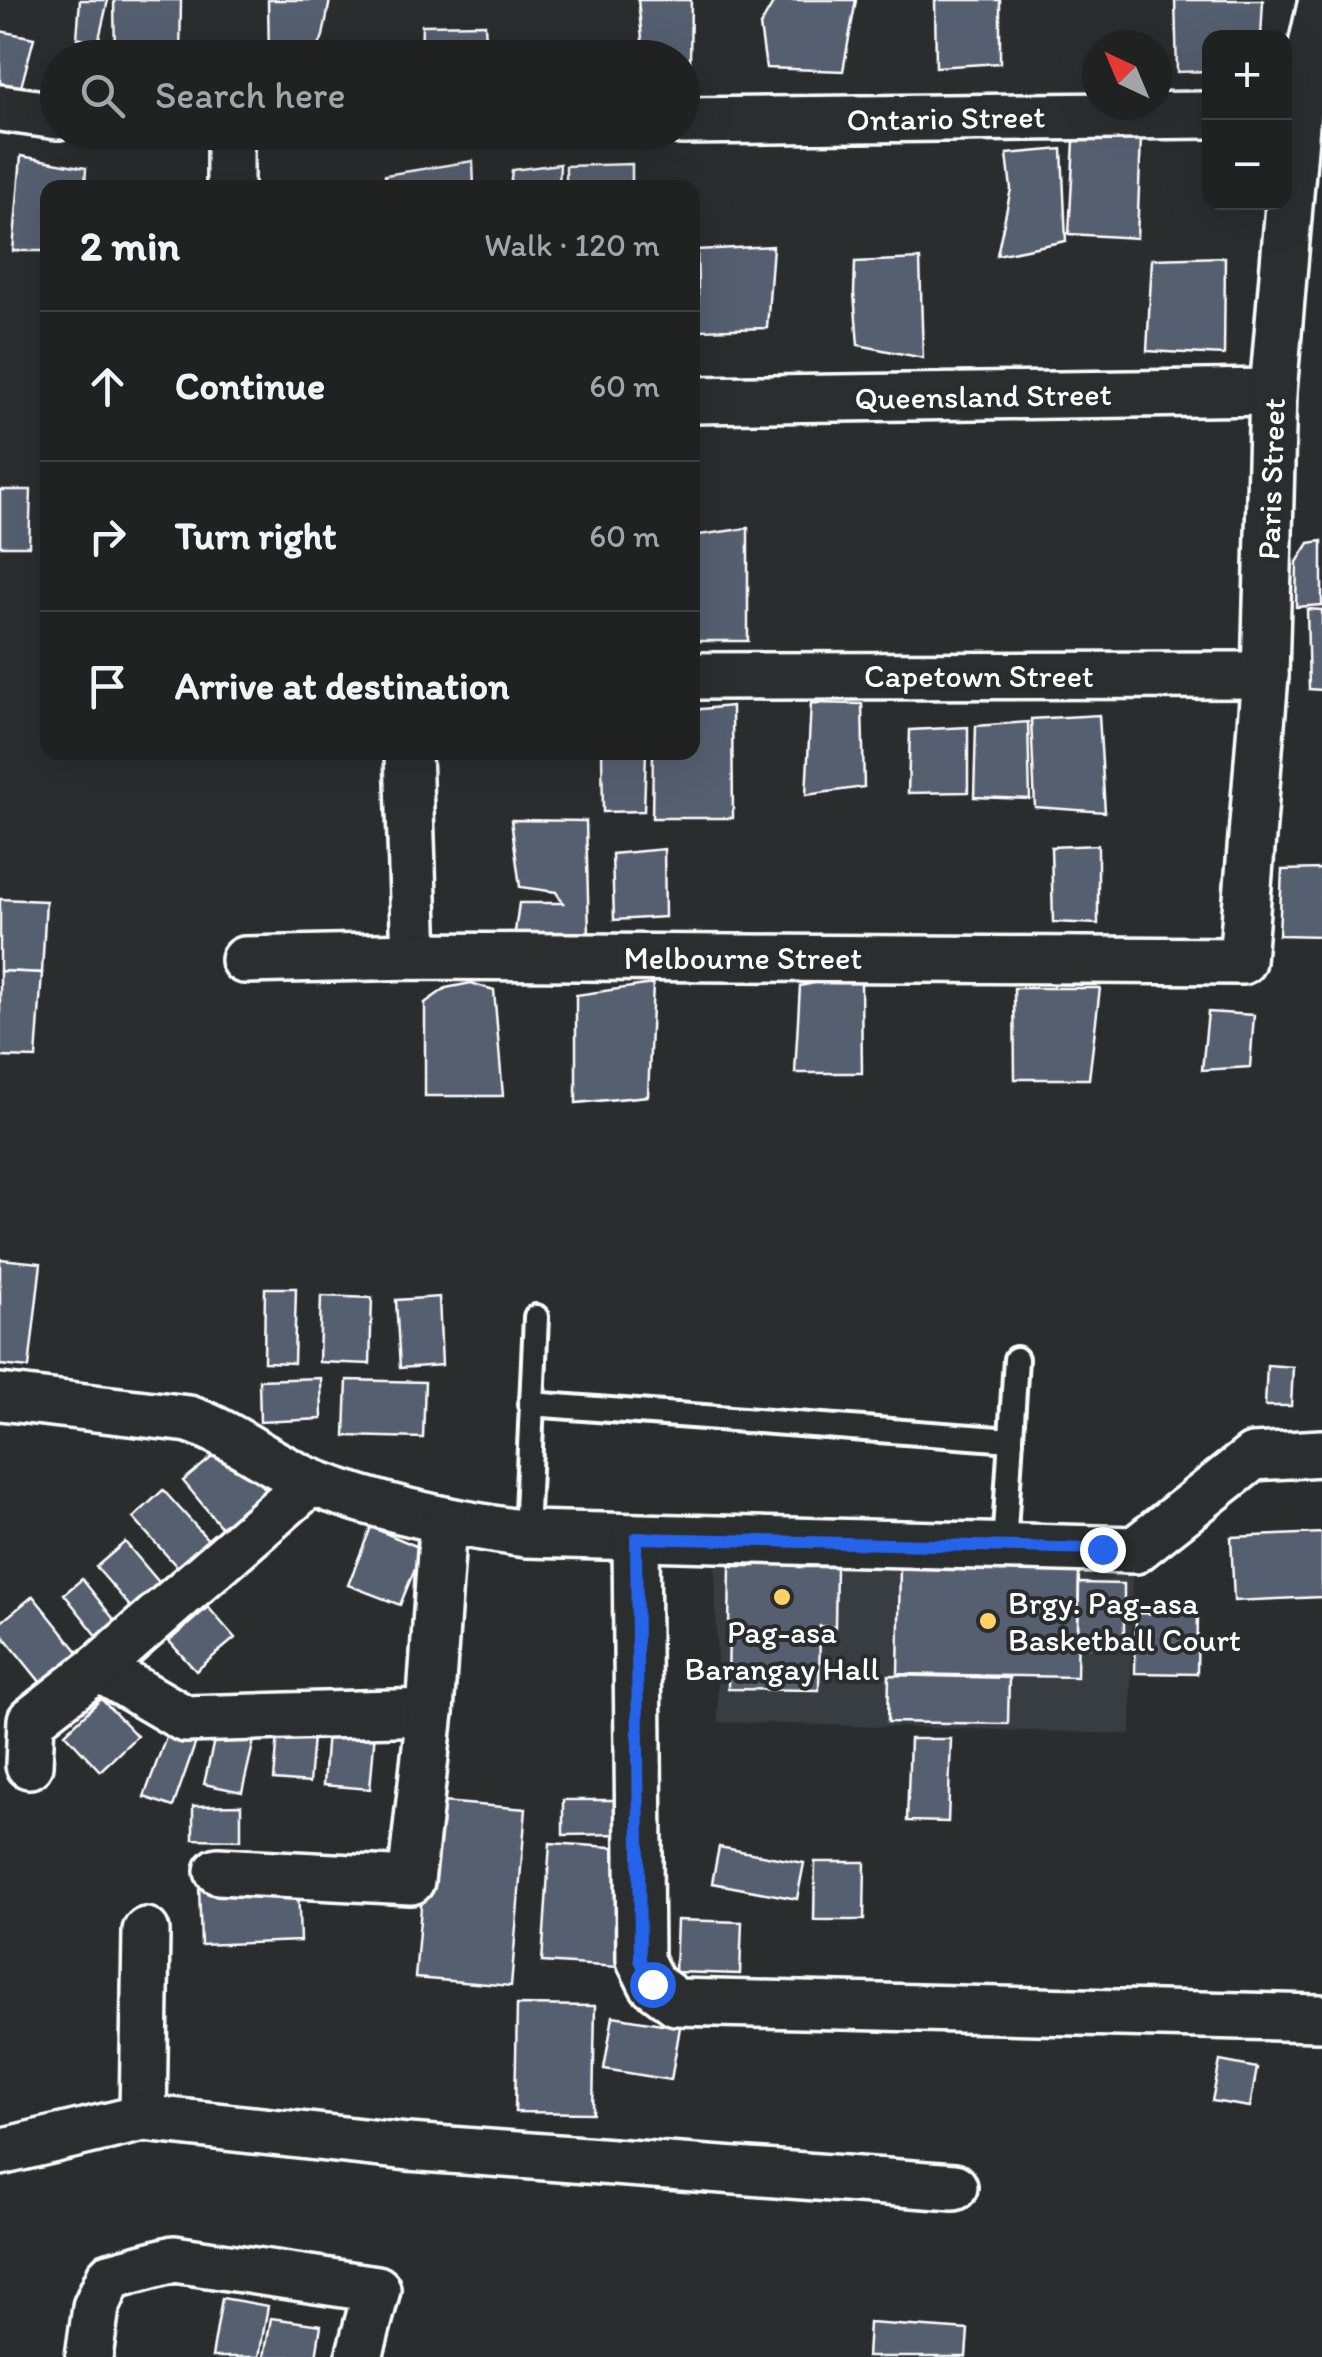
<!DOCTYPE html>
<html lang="en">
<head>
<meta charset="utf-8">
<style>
  body { margin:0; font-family:Itim,sans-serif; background:#282a2a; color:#f1f3f6 }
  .controls { position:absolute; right:30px; top:30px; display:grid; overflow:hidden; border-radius:20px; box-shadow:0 10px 40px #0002 }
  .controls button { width:90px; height:90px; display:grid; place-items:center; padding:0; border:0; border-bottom:2px solid #3d3f40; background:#202222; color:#f1f3f6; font:50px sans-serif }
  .compass { position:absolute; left:1082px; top:30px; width:90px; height:90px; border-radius:50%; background:#202222; box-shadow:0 10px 40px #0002; rotate:316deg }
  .stop { position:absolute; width:30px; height:30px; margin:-22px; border:8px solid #2563eb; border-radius:50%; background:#fff }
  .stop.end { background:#2563eb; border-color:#fff; box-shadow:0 2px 10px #0008 }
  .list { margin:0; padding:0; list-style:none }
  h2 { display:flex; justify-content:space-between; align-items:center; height:130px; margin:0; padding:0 40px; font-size:42px }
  h2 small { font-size:32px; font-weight:400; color:#a2a4a5 }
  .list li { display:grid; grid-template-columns:65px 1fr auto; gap:30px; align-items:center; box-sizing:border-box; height:150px; padding:0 40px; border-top:2px solid #3d3f40 }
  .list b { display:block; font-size:38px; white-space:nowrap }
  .list em { font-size:32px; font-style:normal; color:#a2a4a5 }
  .icon { flex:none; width:55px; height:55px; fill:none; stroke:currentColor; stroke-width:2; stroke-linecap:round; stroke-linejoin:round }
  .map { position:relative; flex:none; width:1322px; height:2357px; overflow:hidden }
  .search { position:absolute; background:#202222; box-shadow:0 10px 40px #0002; left:40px; top:40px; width:660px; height:110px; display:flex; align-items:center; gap:25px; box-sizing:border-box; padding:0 35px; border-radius:55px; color:#a2a4a5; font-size:38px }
  .panel { position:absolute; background:#202222; box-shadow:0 10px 40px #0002; left:40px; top:180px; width:660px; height:580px; border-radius:20px }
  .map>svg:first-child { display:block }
  .built { fill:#373c42 }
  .building { fill:#565f70; stroke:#fff; stroke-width:2.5 }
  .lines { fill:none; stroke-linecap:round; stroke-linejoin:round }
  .service-casing { stroke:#fff; stroke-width:30 }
  .minor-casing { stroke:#fff; stroke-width:52 }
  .service { stroke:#2a2d2e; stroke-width:22 }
  .minor { stroke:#2a2d2e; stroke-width:45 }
  .route { stroke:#2563eb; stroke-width:12 }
  .poi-dot { fill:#ffd166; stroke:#2a2d2e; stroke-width:4 }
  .labels { text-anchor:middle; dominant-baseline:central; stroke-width:8; stroke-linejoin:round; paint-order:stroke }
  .street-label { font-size:32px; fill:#fff; stroke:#2a2d2e }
  .poi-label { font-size:32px; fill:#fff; stroke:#2a2d2e; text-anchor:start }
</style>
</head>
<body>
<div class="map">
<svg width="1322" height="2357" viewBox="0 0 1322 2357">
  <rect width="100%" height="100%" fill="#2a2d2e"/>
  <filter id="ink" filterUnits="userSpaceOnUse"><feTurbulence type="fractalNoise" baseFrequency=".01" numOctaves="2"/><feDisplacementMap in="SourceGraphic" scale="20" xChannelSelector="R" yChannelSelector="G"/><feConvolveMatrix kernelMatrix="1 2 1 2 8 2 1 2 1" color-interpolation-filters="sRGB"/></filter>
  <g filter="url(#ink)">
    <polygon class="built" points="715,1557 1132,1563 1131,1734 718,1722"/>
    <g class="building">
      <polygon points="80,0 108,0 98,43 77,38"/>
      <polygon points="114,0 181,0 180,58 115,58"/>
      <polygon points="268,0 330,0 323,36 315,56 269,58"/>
      <polygon points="638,0 691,0 690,63 682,64 682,58 644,58"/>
      <polygon points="775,0 856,0 843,71 766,68 760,26"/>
      <polygon points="935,0 1000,0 1000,63 936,67"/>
      <polygon points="1175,0 1263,0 1261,38 1210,38 1210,71 1177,72"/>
      <polygon points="485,24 487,58 421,58 422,25"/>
      <polygon points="0,31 34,38 21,87 0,86"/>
      <polygon points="1141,137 1137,238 1069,234 1074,141"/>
      <polygon points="1062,149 1066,241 997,255 1011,189 1007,154"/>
      <polygon points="21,156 86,168 85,188 48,188 48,251 13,251"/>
      <polygon points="473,161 474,188 385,188 385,175"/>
      <polygon points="560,164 559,188 510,188 512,170"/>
      <polygon points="632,164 632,188 566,188 566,166"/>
      <polygon points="773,246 767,328 699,330 697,250"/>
      <polygon points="1225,257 1224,355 1147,351 1152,259"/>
      <polygon points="920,259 923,358 858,345 854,293 855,262"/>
      <polygon points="0,490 31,490 29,546 0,546"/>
      <polygon points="748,528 748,641 692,641 692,536"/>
      <polygon points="1322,541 1322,605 1296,607 1297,562 1309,543"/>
      <polygon points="1307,609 1322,610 1322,690 1309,689"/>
      <polygon points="811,703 862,704 864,787 806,795"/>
      <polygon points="732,706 733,818 652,818 653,752 692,752 692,710"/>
      <polygon points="1099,715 1105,812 1035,807 1031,719"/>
      <polygon points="1028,722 1030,799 974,797 976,726"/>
      <polygon points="968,727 968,792 908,793 910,730"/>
      <polygon points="602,752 646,752 644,811 603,812"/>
      <polygon points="511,820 586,821 589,935 514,939 519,903 563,903 556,892 520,887"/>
      <polygon points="1098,845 1098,924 1053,922 1051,847"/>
      <polygon points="664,849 665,917 614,920 612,854"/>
      <polygon points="1322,869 1322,936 1279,935 1282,870"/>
      <polygon points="0,899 46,901 42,973 0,971"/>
      <polygon points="0,971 42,973 36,1058 0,1057"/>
      <polygon points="824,981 861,983 862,1073 795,1073 800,986"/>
      <polygon points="471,983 494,990 503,1096 425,1096 425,1003 446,988"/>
      <polygon points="653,984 648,1096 576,1103 576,995"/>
      <polygon points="1014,988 1100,988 1089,1079 1015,1079"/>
      <polygon points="1208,1012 1254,1015 1250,1067 1202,1070"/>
      <polygon points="0,1259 41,1263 29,1368 0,1365"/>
      <polygon points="265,1288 296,1288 294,1363 264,1362"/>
      <polygon points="321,1296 372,1298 370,1364 319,1362"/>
      <polygon points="439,1297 442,1365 400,1368 396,1300"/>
      <polygon points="1267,1365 1293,1367 1291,1406 1265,1406"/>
      <polygon points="321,1378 322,1419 260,1422 259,1380"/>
      <polygon points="347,1380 425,1382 423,1438 345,1436"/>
      <polygon points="228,1444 271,1496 226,1533 183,1481"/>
      <polygon points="163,1490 220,1553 189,1580 133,1518"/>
      <polygon points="371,1527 423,1549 400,1605 348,1585"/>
      <polygon points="1322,1533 1322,1597 1234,1601 1231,1537"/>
      <polygon points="125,1542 168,1593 140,1618 96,1567"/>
      <polygon points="755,1559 798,1560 798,1567 836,1567 835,1627 820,1626 819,1690 728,1689 730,1566 755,1566"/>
      <polygon points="900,1565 1079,1569 1077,1677 898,1674"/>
      <polygon points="82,1579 120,1627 102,1642 64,1594"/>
      <polygon points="1079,1583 1124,1584 1124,1646 1078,1647"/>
      <polygon points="33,1596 79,1653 41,1683 0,1632 0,1623"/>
      <polygon points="208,1607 235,1638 196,1671 169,1641"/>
      <polygon points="1136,1613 1198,1614 1197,1674 1135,1673"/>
      <polygon points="889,1675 1009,1678 1008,1724 888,1722"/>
      <polygon points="101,1699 137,1736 100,1771 65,1733"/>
      <polygon points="328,1717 376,1720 370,1789 323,1785"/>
      <polygon points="279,1723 314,1725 309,1783 274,1780"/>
      <polygon points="170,1726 198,1736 173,1807 144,1797"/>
      <polygon points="217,1727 255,1736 242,1792 204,1784"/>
      <polygon points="910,1739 951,1739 948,1822 907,1821"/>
      <polygon points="563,1800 623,1800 624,1834 563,1835"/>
      <polygon points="430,1801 526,1809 511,1986 415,1978"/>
      <polygon points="241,1805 241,1840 193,1839 193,1806"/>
      <polygon points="550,1843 626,1848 618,1967 542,1962"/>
      <polygon points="719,1847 804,1863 797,1899 712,1883"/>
      <polygon points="815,1862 865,1862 864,1920 814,1920"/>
      <polygon points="298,1883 300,1941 201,1945 199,1886"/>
      <polygon points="677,1920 742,1922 740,1974 675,1972"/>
      <polygon points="517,2005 595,2006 593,2113 515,2112"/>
      <polygon points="613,2016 680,2027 671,2080 604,2069"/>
      <polygon points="1220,2061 1257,2068 1250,2107 1212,2101"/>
      <polygon points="222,2298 268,2306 259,2357 212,2357"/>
      <polygon points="271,2318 321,2325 316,2357 264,2357"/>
      <polygon points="869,2323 968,2330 966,2357 867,2357"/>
    </g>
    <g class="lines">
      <g class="service-casing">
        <g id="service">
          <polyline points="530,1404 1011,1440"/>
          <polyline points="526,1534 536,1317"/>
          <polyline points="1004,1547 1016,1359"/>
        </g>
      </g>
      <g class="minor-casing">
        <g id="minor">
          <polyline points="0,108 58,116"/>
          <polyline points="682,121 1210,115"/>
          <polyline points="230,188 230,132"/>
          <polyline points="692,400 1273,392"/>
          <polyline points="692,676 1265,675"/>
          <polyline points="408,752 415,956"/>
          <polyline points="244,960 415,956 1242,961 1265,675 1273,392 1297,113 1322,0"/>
          <path d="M0,1397L189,1419C234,1434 270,1466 314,1483C382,1509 454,1524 526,1534L1135,1550L1253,1457L1322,1453"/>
          <polyline points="636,1538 640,1960 652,1984 676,2002 1320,2018"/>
          <polyline points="98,1668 185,1719 430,1712"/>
          <polyline points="29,1765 31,1720 98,1668 311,1482"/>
          <polyline points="218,1871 411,1881 430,1712 443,1523"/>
          <polyline points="143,2118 146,1931"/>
          <polyline points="0,2152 143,2118 408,2147 954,2187"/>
          <polyline points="89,2357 96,2307 110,2276 174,2259 377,2289 359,2357"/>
        </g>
      </g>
      <use href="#service" class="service"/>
      <use href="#minor" class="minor"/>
    </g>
  </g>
  <g class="lines" filter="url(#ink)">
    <polyline class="route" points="652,1984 640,1960 636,1538 1102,1549"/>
  </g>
  <g class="poi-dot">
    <circle cx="782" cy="1597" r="10"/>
    <circle cx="988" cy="1621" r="10"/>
  </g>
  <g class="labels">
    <g class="street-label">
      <text transform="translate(946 118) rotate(-1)">Ontario Street</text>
      <text transform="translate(983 396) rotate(-1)">Queensland Street</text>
      <text transform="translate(1271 479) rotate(-88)">Paris Street</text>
      <text x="979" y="676">Capetown Street</text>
      <text x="743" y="958">Melbourne Street</text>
    </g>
    <g class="poi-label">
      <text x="1008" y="1603">Brgy. Pag-asa<tspan x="1008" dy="37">Basketball Court</tspan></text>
      <text x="782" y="1632" text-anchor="middle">Pag-asa<tspan x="782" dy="37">Barangay Hall</tspan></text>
    </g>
  </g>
</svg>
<div class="controls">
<button>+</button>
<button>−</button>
</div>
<svg class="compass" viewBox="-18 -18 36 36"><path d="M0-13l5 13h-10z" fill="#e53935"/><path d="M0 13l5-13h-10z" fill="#a2a4a5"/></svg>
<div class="stop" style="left:652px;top:1984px"></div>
<div class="stop end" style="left:1102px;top:1549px"></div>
<div class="search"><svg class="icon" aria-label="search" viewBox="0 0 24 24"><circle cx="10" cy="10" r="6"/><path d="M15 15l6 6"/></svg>Search here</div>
<section class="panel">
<h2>2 min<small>Walk · 120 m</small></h2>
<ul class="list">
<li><svg class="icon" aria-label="ahead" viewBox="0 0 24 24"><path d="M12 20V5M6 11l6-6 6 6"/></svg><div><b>Continue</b></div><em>60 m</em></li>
<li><svg class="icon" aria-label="right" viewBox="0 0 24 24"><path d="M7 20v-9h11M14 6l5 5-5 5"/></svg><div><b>Turn right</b></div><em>60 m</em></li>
<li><svg class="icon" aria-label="arrive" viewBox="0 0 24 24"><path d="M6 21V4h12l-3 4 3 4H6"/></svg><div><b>Arrive at destination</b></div></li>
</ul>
</section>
</div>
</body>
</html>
